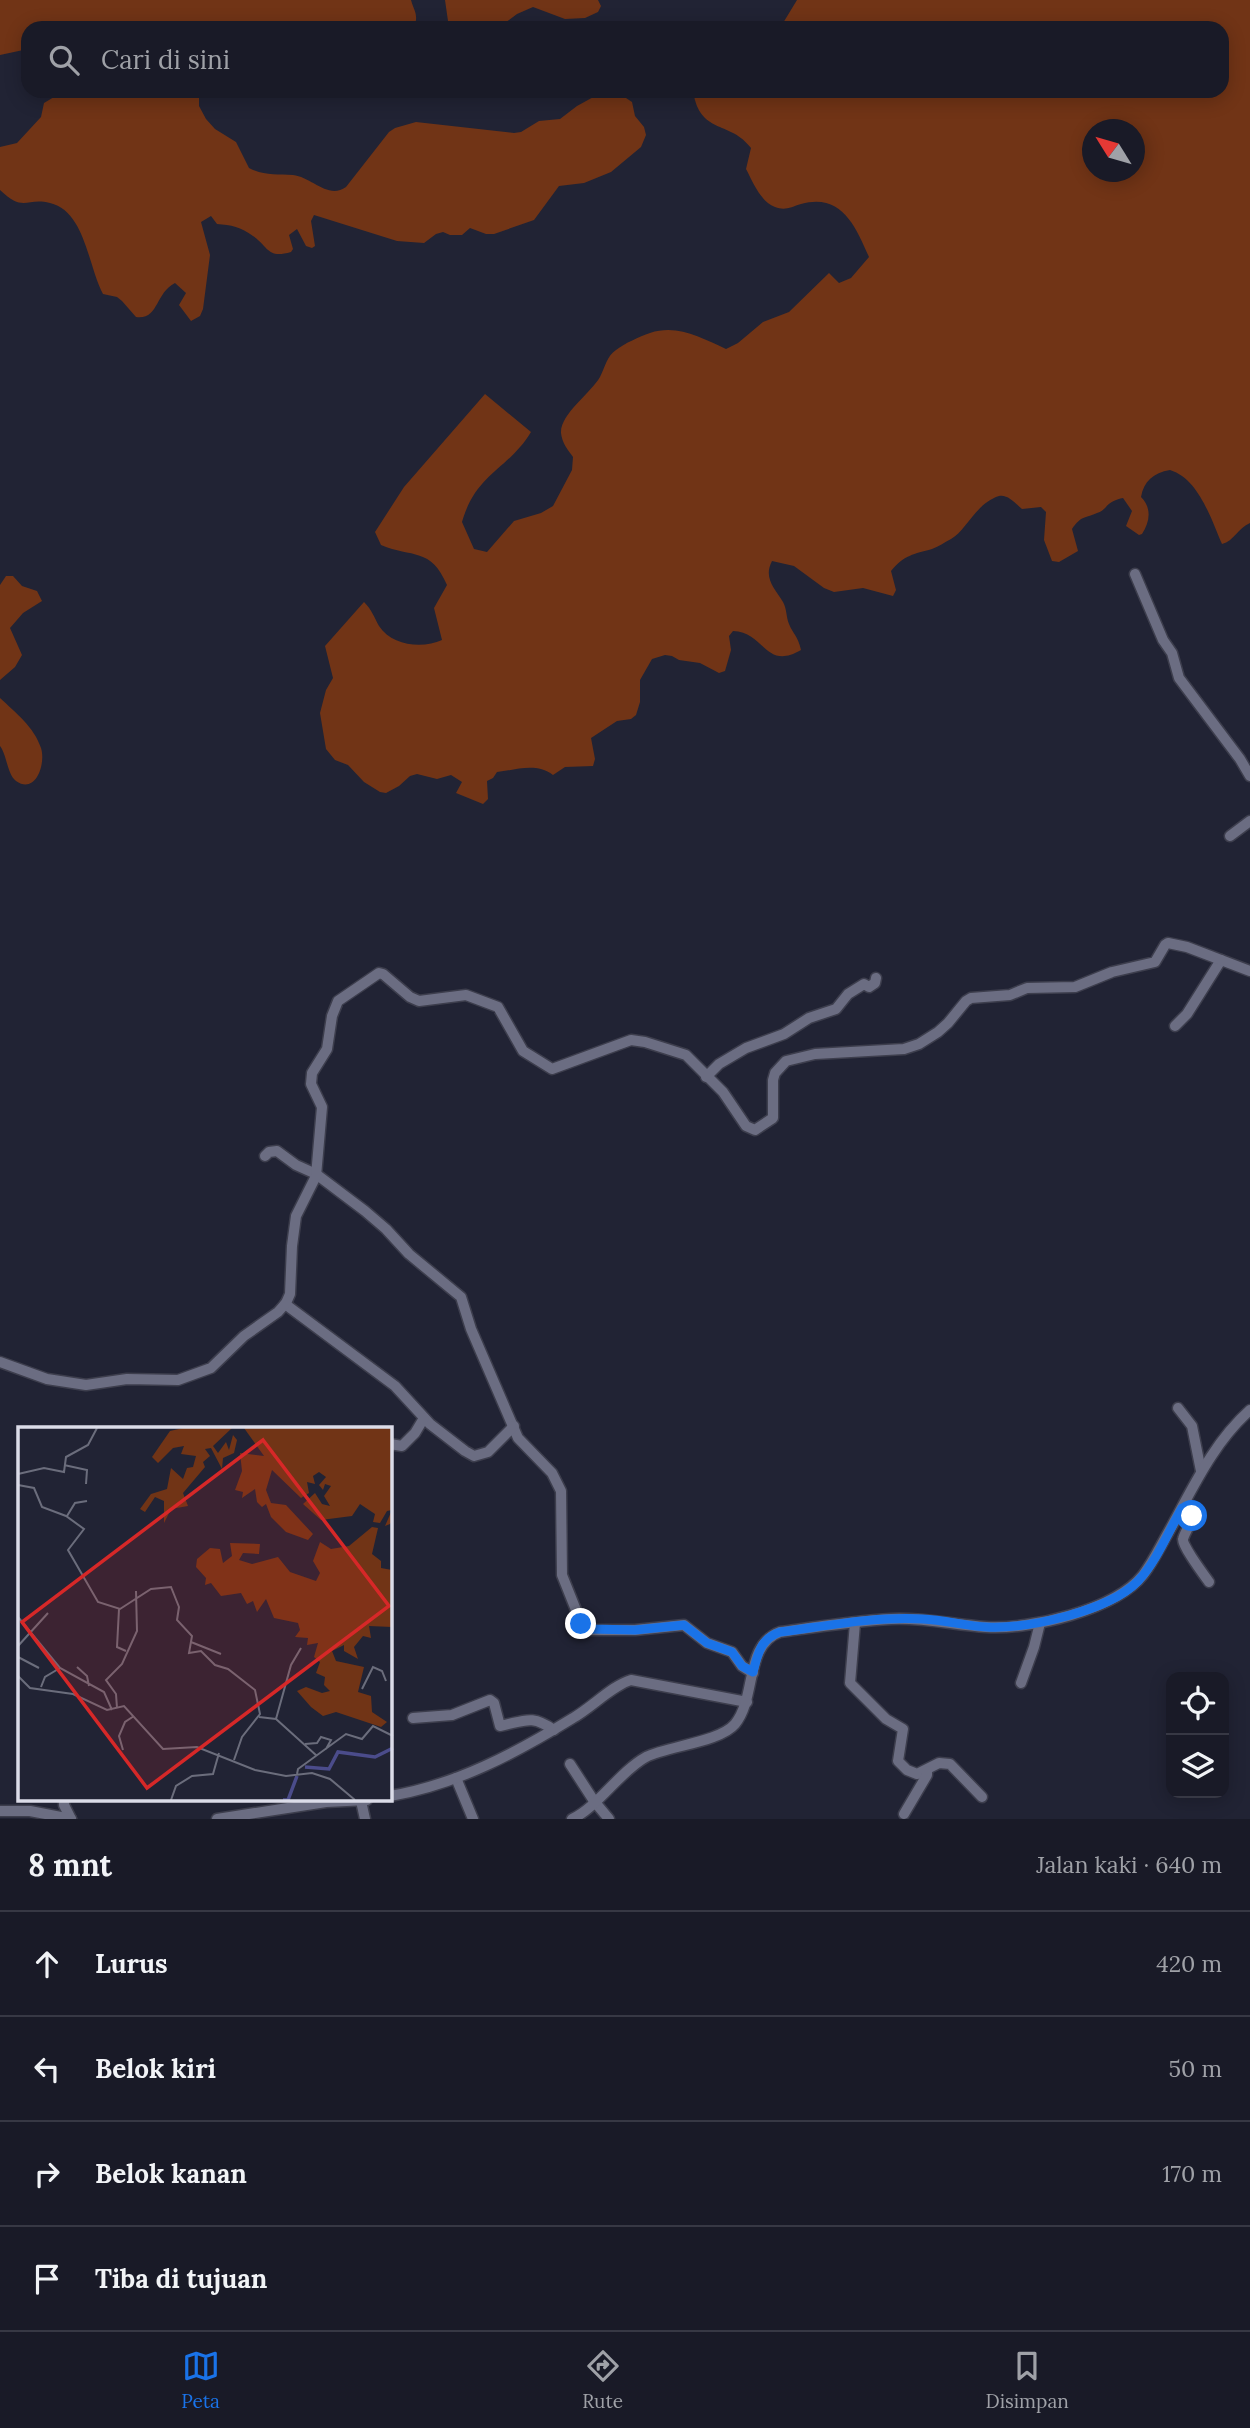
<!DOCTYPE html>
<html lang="id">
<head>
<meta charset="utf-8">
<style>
  body { margin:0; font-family:Lora,serif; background:#22232f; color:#f1f3f6 }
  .controls { position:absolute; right:21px; bottom:21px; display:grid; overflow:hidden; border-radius:14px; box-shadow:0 4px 18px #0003 }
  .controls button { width:63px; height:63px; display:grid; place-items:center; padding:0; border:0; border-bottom:2px solid #373844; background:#191a27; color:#f1f3f6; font:35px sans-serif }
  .compass { position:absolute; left:1082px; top:119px; width:63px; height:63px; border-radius:50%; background:#191a27; box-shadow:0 4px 18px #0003; rotate:307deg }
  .stop { position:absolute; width:21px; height:21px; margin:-16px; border:5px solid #1a73e8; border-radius:50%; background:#fff }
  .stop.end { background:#1a73e8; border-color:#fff; box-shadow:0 2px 7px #0008 }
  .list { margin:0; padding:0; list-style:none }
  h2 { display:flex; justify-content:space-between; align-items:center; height:91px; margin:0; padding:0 28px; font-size:30px }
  h2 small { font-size:23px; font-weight:400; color:#9fa1a7 }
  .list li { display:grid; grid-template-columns:46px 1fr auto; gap:21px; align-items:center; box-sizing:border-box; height:105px; padding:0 28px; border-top:2px solid #373844 }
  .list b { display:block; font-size:26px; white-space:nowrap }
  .list em { font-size:23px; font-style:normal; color:#9fa1a7 }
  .icon { flex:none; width:38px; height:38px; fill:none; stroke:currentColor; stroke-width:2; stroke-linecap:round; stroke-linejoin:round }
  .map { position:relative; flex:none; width:1250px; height:1819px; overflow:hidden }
  .search { position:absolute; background:#191a27; box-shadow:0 4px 18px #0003; left:21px; right:21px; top:21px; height:77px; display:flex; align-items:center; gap:18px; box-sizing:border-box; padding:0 24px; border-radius:21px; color:#9fa1a7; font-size:26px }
  .sheet { height:511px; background:#191a27 }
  nav { display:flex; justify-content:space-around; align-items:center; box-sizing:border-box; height:98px; border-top:2px solid #373844; background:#191a27; font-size:19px; color:#9fa1a7 }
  nav a { display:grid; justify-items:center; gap:4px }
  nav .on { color:#1a73e8 }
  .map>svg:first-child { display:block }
  .green { fill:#713416; fill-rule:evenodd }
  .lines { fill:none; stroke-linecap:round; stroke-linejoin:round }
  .minor-casing { stroke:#3d3e4d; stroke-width:13 }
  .minor { stroke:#6b6d82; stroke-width:10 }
  .route { stroke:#1a73e8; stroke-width:9 }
  .inset-river { fill:none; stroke:#4b4c8b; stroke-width:3.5 }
  .inset-road { fill:none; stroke:#6b6d7c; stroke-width:2 }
  .view { fill:#d62828; fill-opacity:0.15; stroke:#d62828; stroke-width:3.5 }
  .inset-edge { fill:none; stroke:#dbdce8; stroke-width:3.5 }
</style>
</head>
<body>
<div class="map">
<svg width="1250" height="1819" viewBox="0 0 1250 1819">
  <rect width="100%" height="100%" fill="#212334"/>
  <g class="green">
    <path d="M0,0H411C414,11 419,15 414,27L401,28H28V49L0,55Z"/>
    <polygon points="445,0 598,0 601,6 598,12 585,18 565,19 533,7 517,14 498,28 449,28"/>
    <path d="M797,0H1250V523C1238,528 1234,541 1222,544C1211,519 1199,479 1170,470C1153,473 1144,481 1141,497C1152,508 1150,522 1142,534L1139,535L1126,526L1132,511L1123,498C1104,502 1109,509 1097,513C1084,519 1082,515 1072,529L1078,551L1059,562L1052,561L1044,540L1046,512L1041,507L1022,509C1016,504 1008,494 999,496C976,503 966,531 951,539C945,542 938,547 932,549C914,554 904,555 891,571L896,590L893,596L863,588L834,592L824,588L794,566L772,561C763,578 775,589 783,602C787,609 786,617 789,624C793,634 798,636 801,650C765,671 765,632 733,631L729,636L731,650L725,671L719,673L700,663L679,660L672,656L665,655L652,659L640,680V702L636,715L631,719L617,721L591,738L595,759L593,766L565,767L553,775C536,762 516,770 497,772L493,778L487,781L488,799L483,804L456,793L462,782L451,775L437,779L417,774L410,776L399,786L386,793L380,792L364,782L348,765L335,760L326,749L320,713L326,690L333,678L325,646L364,602C372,610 374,617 379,626C392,646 423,649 442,640L434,608L447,585C431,547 412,558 381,545L375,532L404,487L485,394L531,432C508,470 476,473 462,522L474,549L487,552L514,521L541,513L553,506L572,470L573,457C568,450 562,443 561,433C560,414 591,393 600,377C605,367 607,356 616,350C625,343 639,337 650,333C678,324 701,338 726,349L738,343L763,322L789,312L829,273L839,283L851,278L869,257C855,226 842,193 801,204C791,207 785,211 775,207C760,201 753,182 746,169L751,148C731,121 702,134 694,96L700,91H1222V28H780ZM1092,130H1134V172H1092Z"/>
    <path d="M64,91H199V106L206,119L215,129L236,142L249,168C264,176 277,174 293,175C312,177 328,200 346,187L389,132L395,128L416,122L514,133L521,132L539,121L560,119L577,106L597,95L626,98L632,102L635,116L644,127L646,135L641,147L611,172L584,183L559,186L534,220L494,234H486L470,228L462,235H450L443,232L436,234L424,243L397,241L314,215L311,221L315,246L312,248L306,246L297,229L289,235L293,249L291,252C267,259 269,247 253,236C241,227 231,225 217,224L211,216L201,222L210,255L203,309L200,316L191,321L179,305L186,293L175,283C155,293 159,320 136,317L122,301L117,297L103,294C88,266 85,211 50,203C26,197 24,213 0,190V147L17,143L41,117L44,103Z"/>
    <polygon points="6,576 13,576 22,586 37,591 42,601 23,613 10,628 22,655 15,667 0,680 0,585"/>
    <path d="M0,698C16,713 34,727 41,748C46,763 36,795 16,781C7,774 7,755 0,746Z"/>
  </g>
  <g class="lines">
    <g class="minor-casing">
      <g id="minor">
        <polyline points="1135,574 1163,640 1172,653 1179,678 1240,759 1250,776"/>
        <polyline points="1230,836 1250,821"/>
        <polyline points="1175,1026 1187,1014 1221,960"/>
        <polyline points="706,1077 719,1064 746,1048 784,1034 809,1018 836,1009 848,994 864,984 869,987 875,983 876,978"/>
        <polyline points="265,1156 269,1152 277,1151 296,1165 316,1174 365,1211 386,1229 409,1254 461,1297 471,1329 518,1438 552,1473 561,1491 562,1575 582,1625 591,1630 635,1630 684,1625 707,1643 732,1652 742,1666 753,1673"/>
        <polyline points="285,1304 395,1386 430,1424 465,1451 474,1456 488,1452 514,1426"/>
        <polyline points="0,1362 47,1379 86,1385 127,1379 178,1380 211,1368 244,1336 278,1312 286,1303 290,1294 292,1246 296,1216 316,1176 322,1107 311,1084 312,1073 327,1049 332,1016 338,1001 379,973 383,974 410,997 419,1001 466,995 498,1007 523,1051 552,1069 631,1040 645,1042 686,1055 723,1092 746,1126 755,1130 773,1118 773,1080 775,1073 786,1061 815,1054 904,1049 919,1044 938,1032 948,1023 966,1001 971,998 1010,995 1027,988 1075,987 1112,972 1155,962 1165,945 1168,943 1187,947 1250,971"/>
        <polyline points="1178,1408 1192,1426 1201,1471"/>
        <polyline points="390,1444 402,1446 415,1433 424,1418"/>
        <path d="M1182,1508L1191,1514L1193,1518C1190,1525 1185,1532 1183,1539C1181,1544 1204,1575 1209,1582"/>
        <polyline points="855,1623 850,1683 886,1719 903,1729 898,1761 907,1770 917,1774 939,1763 950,1764 982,1797"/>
        <polyline points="1021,1683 1034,1647 1040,1623"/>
        <path d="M413,1718L452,1715L490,1700L494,1703L500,1726C525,1721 531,1714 554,1730"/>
        <polyline points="570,1764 594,1801 609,1819"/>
        <polyline points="456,1778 473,1819"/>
        <path d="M390,1796C456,1785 516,1753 573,1718C591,1708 613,1685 631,1680L747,1702"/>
        <polyline points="64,1800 64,1805 71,1819"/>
        <polyline points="361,1801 365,1819"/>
        <polyline points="0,1811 30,1811 71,1819"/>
        <polyline points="904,1814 927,1775 927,1771"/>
        <polyline points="217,1819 326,1802 367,1800"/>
        <path d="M572,1819C598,1807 619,1772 646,1757C668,1746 720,1742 735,1724C757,1697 744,1645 780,1632C816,1627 854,1621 891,1619C923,1617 954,1625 986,1627C1030,1630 1115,1610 1143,1575C1153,1562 1160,1547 1168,1533C1192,1490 1212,1444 1250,1410"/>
      </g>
    </g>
    <use href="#minor" class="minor"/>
  </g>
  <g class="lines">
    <path class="route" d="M581,1624L591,1629L635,1630L684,1625L707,1643L732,1652L742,1666L753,1672C758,1654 760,1639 780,1632C827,1626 876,1616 923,1619C945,1620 966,1626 987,1627C1028,1629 1109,1611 1138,1581C1157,1561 1168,1532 1182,1508L1192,1516"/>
  </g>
  <g transform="translate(18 1427)">
    <rect width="374" height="374" fill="#212334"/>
    <path d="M165,1H214L195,19L200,26L208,15L211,23L215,8L219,13L216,26L205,31L204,42L193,21L187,22L192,29L185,35L187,40L165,66L170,79L153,82L146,96V74L137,70L127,85L122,82L133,67L149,62L153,41L165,52L169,41L175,40L178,29L163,27L166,19L155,21L140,36L134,30L152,4ZM226,1H374L375,93L372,97L367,99L374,83L369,84L362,96L355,95L357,87L342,77L334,89L303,93L285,77L297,66L304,77L312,79L306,69L313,59L307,57L305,63L301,58L308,50L301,45L295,49L297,57L289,55L291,66L283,71L254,43L248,63L253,76L268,78L295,107L290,113L268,105L253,90L248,77L244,80L239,75L237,62L224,71L225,65L217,63L224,44L222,26L246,29ZM354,100L360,101L354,127L363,134V141L374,143V200L351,199L353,211L345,209L336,220L340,232L326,224V218L314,224L318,234L346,240L340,265L353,269L354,285L369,295L363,300L318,285L305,289L293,280L279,264L288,260L304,266L312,264L306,258L307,250L298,246L302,235L296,230L300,216L289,218L290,211L277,210L282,203L280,196L256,191L248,172L239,185L235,174L229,177L223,166L203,169L193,156L187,158L188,151L178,140L179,132L192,121L202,122L205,136L214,129L212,116L242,117L241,127L225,126L221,133L234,137L260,130L272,145L298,154L302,146L295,134L302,115L313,122L331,119Z" fill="#713416"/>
    <path class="inset-river" d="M287,340L311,342L320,325L357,330L375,321M265,373H270L279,349"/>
    <path class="inset-road" d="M46,38L69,43L68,57M0,47L26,41L46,45L48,30L70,18L79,1M0,58L16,61L24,80L48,89L66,102L50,123L80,175L102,182L133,162L153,160L161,180L159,193L174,209L171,226L183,224L197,238L210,242L237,263L242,287L224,310L216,333M49,89L57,76L69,74M101,182L99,220L108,224M0,190L42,241L86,265L94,283M173,215L203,227M0,219L30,186M0,230L21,241M59,240L69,249L71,259M0,249L12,261L55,267L89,283L106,279L145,322L179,320L237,343L268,349L294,346L312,352L337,373M23,260L27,250L42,241M344,262L355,240L364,244L368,254M99,281L98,267L88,253L104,237L119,204L118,164M241,290L258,292L299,329M258,292L273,238L283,221M287,317L299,316L303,310L313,313L308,322M105,323L101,309L107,295L116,289M279,347L280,342L328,307L344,312L355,299L375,309M153,373L158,359L174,349L195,347L201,326"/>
    <path class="view" d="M245,13L371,179L129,361L4,195Z"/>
    <rect width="374" height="374" class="inset-edge"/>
  </g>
</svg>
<div class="controls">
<button><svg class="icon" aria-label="locate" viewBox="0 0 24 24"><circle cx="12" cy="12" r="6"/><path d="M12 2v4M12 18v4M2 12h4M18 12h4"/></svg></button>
<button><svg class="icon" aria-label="layers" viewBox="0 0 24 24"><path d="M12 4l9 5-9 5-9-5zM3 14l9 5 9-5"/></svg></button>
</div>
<svg class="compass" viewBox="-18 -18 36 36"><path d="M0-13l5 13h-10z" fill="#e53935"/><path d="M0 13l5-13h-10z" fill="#9fa1a7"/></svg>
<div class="stop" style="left:1192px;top:1516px"></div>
<div class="stop end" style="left:581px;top:1624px"></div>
<div class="search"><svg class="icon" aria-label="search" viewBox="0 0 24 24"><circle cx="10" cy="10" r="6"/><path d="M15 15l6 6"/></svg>Cari di sini</div>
</div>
<section class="sheet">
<h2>8 mnt<small>Jalan kaki · 640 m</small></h2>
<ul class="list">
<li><svg class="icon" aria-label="ahead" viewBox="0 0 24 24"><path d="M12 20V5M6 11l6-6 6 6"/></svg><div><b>Lurus</b></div><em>420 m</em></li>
<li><svg class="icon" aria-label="left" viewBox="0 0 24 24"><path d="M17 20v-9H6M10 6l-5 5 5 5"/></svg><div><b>Belok kiri</b></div><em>50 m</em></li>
<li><svg class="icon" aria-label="right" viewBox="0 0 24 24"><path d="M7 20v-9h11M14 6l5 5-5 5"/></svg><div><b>Belok kanan</b></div><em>170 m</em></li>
<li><svg class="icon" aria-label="arrive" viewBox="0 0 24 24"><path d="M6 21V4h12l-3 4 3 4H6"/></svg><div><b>Tiba di tujuan</b></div></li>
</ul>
</section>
<nav>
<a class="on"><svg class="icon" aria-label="map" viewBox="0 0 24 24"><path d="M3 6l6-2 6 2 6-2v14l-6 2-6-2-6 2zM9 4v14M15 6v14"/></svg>Peta</a>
<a><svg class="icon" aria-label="directions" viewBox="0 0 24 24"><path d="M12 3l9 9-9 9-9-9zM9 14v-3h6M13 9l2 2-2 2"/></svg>Rute</a>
<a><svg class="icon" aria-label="saved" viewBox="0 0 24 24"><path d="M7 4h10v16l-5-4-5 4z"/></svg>Disimpan</a>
</nav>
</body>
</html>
